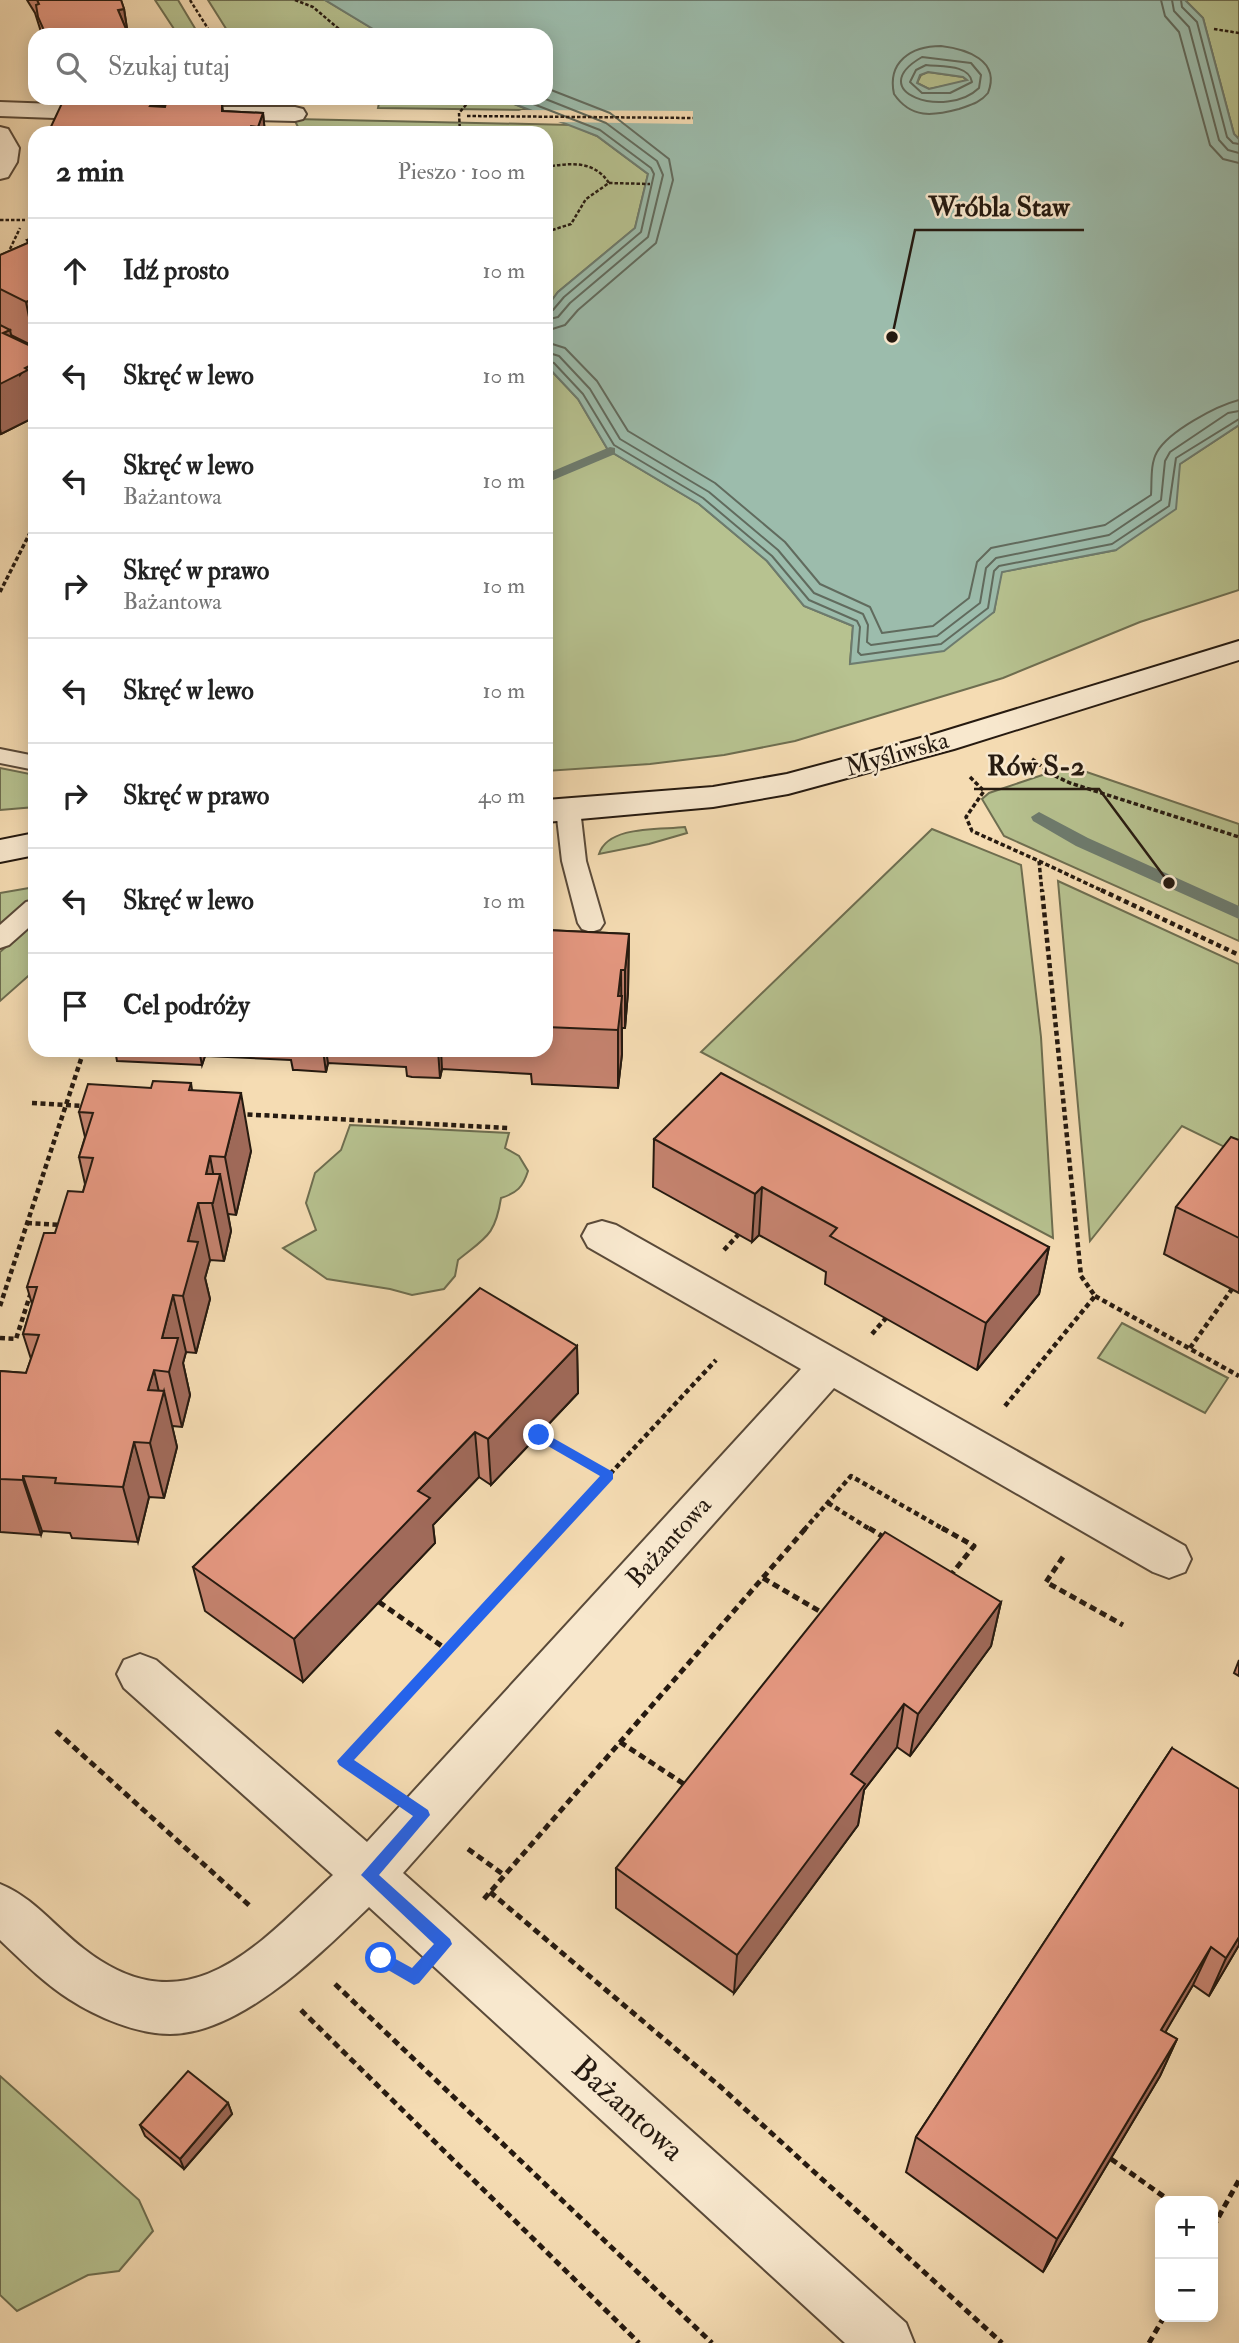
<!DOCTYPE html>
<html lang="pl">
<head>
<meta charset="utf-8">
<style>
  body { margin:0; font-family:"IM FELL Double Pica",serif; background:#f6f6f6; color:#222 }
  .controls { position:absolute; right:21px; bottom:21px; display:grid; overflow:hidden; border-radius:14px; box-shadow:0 4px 18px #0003 }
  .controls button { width:63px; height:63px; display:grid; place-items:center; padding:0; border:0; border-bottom:2px solid #e0e0e0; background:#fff; color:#222; font:35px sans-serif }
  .stop { position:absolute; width:21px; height:21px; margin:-16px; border:5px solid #2563eb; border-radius:50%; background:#fff }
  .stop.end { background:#2563eb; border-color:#fff; box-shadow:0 2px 7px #0008 }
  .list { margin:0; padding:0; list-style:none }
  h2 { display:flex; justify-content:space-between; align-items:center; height:91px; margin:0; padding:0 28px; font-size:30px }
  h2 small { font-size:23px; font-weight:400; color:#767676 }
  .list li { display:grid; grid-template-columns:46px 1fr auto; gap:21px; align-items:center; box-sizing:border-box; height:105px; padding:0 28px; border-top:2px solid #e0e0e0 }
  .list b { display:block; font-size:26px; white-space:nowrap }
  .list p { margin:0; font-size:23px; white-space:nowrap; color:#767676 }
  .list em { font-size:23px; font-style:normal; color:#767676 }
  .icon { flex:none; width:38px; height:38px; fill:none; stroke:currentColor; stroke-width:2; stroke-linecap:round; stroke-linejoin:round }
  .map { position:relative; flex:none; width:1239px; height:2343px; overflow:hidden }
  .search { position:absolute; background:#fff; box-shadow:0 4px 18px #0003; left:28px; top:28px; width:525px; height:77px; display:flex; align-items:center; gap:18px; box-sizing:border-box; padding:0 24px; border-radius:21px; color:#767676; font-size:26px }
  .panel { position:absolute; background:#fff; box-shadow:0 4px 18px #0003; left:28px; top:126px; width:525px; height:931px; border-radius:21px }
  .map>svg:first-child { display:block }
  .green { fill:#b7c290; stroke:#6e6e50; stroke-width:2 }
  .water { fill:#9cbcac; stroke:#6d7b6e; stroke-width:2; fill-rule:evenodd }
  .pier { fill:#f5dcb3 }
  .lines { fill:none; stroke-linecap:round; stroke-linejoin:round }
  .shore { stroke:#616b5e; stroke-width:2 }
  .stream { fill:#6d7b6e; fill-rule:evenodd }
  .lane-casing { stroke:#5a4a39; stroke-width:4 }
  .street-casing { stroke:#5a4a39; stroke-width:4 }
  .secondary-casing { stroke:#261a10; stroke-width:4 }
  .path-far3 { stroke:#261a10; stroke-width:2.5; stroke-dasharray:3.5 2; stroke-linecap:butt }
  .path-far2 { stroke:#261a10; stroke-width:3.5; stroke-dasharray:4.5 2.5; stroke-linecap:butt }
  .path-far1 { stroke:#261a10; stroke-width:4.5; stroke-dasharray:5 3.5; stroke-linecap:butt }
  .path { stroke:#261a10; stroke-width:5; stroke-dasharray:7 4.5; stroke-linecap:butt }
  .lane { fill:#f8e8ce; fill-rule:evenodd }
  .street { fill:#f8e8ce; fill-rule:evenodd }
  .secondary { fill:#f8e8ce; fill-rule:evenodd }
  .wall { fill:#c5836f; stroke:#261a10; stroke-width:2 }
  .shaded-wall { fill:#a06a5a; stroke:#261a10; stroke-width:2 }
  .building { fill:#e59881; stroke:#261a10; stroke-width:2 }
  .route { fill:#2563eb }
  .labels { text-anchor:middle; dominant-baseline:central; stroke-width:5; stroke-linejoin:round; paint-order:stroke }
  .street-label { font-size:26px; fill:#261a10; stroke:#f8e8ce }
  .near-street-label { font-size:32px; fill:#261a10; stroke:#f8e8ce }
  .leader { fill:none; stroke:#261a10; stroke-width:2.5 }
  .callout-dot { fill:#261a10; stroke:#f8e8ce; stroke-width:2.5 }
  .callout-label { font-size:28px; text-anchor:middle; font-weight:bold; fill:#261a10; stroke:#f8e8ce; stroke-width:5; stroke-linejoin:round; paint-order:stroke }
</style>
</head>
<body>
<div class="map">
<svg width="1239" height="2343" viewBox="0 0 1239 2343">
  <rect width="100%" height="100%" fill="#f5dcb3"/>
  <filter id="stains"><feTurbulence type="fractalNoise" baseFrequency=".00286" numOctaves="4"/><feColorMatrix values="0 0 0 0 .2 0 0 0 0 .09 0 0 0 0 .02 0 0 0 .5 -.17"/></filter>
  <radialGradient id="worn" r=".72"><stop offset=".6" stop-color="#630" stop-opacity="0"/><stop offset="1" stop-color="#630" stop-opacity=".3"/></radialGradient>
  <g class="green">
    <polygon points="155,0 178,0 199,35 178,35"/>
    <polygon points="208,0 325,0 383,35 230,35"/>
    <polygon points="1185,0 1239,0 1239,139 1234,134 1203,18"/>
    <polygon points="928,72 963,77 968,81 929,89 917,83 921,75"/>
    <polygon points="243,98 252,107 165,106 167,99"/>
    <polygon points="380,98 499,98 529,110 378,108"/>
    <polygon points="294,119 572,125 597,136 648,174 635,228 558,292 546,308 546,133 308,133 298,127"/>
    <polygon points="546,365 578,399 608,450 699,504 767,561 804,606 853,626 850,663 994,612 1001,572 1116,550 1180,464 1239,425 1239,590 1140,622 1003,678 795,741 724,755 650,764 546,771"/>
    <polygon points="1069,766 1239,824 1239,941 1004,836 982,799 989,793"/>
    <polygon points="0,768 35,775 35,807 0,810"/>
    <path d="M685,827L687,833L649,844L599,854C608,825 661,830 685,827Z"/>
    <polygon points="932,829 1021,865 1041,1037 1053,1238 701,1052"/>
    <polygon points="1058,881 1239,964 1239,1154 1182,1126 1090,1241"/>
    <polygon points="35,887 35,898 0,925 0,893"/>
    <polygon points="35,922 35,970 0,1001 0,952"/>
    <path d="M350,1125L509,1133L505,1148L519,1156L528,1171C523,1187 517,1193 501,1198C495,1236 486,1237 458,1260L455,1276L444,1289L412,1295L390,1289L327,1279L283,1248L316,1230L306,1203L315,1173L341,1150Z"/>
    <polygon points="1122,1323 1228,1378 1205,1413 1098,1358"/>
    <polygon points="0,2076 139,2200 153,2231 119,2271 88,2275 17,2311 0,2295"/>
  </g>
  <path class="water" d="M325,0H1185L1203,18L1234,134L1239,139V425L1180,464L1176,509L1116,550L1002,572L994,612L944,651L850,664L853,626L804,606L767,561L699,504L608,450L578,399L546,365V308L558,292L635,228L648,174L597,136L499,98H546V35H383ZM928,72L963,77L967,80L929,89L917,83L920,75Z"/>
  <polygon class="pier" points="519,110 693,111 693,124 553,122"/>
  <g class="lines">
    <g class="shore">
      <polyline points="1161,0 1165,16 1179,32 1210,145 1223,159 1239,163"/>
      <polyline points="1172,0 1174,11 1189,27 1219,140 1228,150 1239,153"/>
      <polyline points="1181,0 1182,7 1197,22 1227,137 1233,143 1239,144"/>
      <path d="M941,46C966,49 1001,60 988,93C980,103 970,105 959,109C933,116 911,119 894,94C887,62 911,46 941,46Z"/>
      <path d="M922,57L971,63L981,75L979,88C946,120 862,92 922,57Z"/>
      <path d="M926,65C941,67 969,64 972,82L950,93H922L910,82L916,70Z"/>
      <polyline points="546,88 610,113 669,159 673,180 656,243 578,310 565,325 546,331"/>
      <polyline points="518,98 600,130 651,168 654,174 641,232 564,297 553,310 546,311"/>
      <polyline points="543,98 606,123 657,161 663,175 648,237 570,303 558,317 546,320"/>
      <path d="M546,342L565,348L597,381L628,431L715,483L785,542L820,584L870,607L882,633L933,626L969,598L977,562L991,548L1105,525L1151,495C1152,482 1150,464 1157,452C1169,431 1216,406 1239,400"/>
      <polyline points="546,352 559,356 590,389 620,439 709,492 778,550 814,593 863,614 868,625 867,642 871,645 937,636 980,603 986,568 996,558 1109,535 1161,500 1165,461 1170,452 1228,413 1239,411"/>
      <polyline points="546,361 554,363 583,394 614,445 703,498 772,556 809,600 857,621 860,627 858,652 861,655 941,644 988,608 994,571 999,566 1112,544 1169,506 1176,458 1239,419"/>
    </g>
    <g class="stream">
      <polygon points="610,447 615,448 615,454 546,483 546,474"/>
      <polygon points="1039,812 1088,838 1239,906 1239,919 1076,846 1033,821 1031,817"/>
    </g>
    <g class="lane-casing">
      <g id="lane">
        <polygon points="0,749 35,756 35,770 0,763"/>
        <polygon points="568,801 577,804 580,809 586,861 604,923 600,929 591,932 582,929 578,923 562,861 556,809 559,804"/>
        <polygon points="35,900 35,922 9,945 0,948 0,925 26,902"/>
      </g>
    </g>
    <g class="street-casing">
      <g id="street">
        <polygon points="0,102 110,106 118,108 121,113 118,118 110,120 0,116"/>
        <polygon points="212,107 295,107 303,109 306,114 303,119 295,121 204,119 201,114 204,109"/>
        <polygon points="0,127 8,129 19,148 17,162 8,177 0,179"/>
        <path d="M602,1221L616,1225L1185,1546L1191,1559L1185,1572L1169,1578L1153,1572L834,1388L403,1873L906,2323L914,2343H845L369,1907C321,1953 241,2034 170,2034C136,2034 97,2017 69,1999C44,1983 22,1961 0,1940V1884C33,1897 56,1928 84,1949C188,2030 258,1945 333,1875L124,1688L117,1674L124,1660L140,1654L156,1660L367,1842L801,1369L588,1247L582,1236L588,1225Z"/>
      </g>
    </g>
    <g class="secondary-casing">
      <g id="secondary">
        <polygon points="1239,641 1239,660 954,749 788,794 713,807 546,822 546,800 713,787 787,774 932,735"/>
        <polygon points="35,833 35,855 0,862 0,840"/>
      </g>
    </g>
    <g class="path-far3">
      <polyline points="190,0 212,35"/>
      <polyline points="295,0 313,7 346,35"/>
      <polyline points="1214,29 1239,33"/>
      <polyline points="467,116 693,118"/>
      <polyline points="460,133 459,113 472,98"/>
      <path d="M546,167C570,163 594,160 609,183L586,199L571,224L546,232"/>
      <polyline points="609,183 650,184"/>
      <polyline points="0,220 25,220"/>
      <polyline points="10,249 20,228"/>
    </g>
    <g class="path-far2">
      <polyline points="0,592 35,523"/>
      <polyline points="1032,759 1053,775 1070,783 1239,837"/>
      <polyline points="970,777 984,791 966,817 972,831 1039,861 1042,892"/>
      <polyline points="1039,861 1105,892"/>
    </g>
    <g class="path-far1">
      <polyline points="1101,890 1239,955"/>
      <polyline points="32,1103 84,1106"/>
      <polyline points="239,1114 508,1128"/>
      <polyline points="27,1223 62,1225"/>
      <polyline points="724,1250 738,1235"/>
      <polyline points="1095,1296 1239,1376"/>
      <polyline points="0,1306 84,1050"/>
      <polyline points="872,1334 886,1318"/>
      <polyline points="0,1338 16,1339 31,1292"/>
      <polyline points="1190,1348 1232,1289"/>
      <polyline points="1005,1406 1095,1296 1081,1276 1042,890"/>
      <polyline points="539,1435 609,1475"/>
      <polyline points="828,1503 871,1530"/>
      <polyline points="558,1530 716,1360"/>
      <polyline points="804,1530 851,1476 945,1530"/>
    </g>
    <g class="path">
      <polyline points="869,1528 885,1538"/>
      <polyline points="942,1528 974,1546 950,1576"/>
      <polyline points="1063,1557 1046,1582 1123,1625"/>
      <polyline points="763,1578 826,1615"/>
      <polyline points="379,1602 446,1649"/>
      <polyline points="56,1731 251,1907"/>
      <polyline points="620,1742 687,1786"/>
      <polyline points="376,1783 343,1761 560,1528"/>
      <polyline points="468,1849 504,1875"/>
      <polyline points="490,1892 722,2088 1002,2343"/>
      <polyline points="484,1899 806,1528"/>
      <polyline points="335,1984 712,2343"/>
      <polyline points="301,2010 639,2343"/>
      <polyline points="1111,2159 1170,2201"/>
      <polyline points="1213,2227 1239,2180"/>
      <polyline points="1149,2343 1164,2317"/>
    </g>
    <use href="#lane" class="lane"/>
    <use href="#street" class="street"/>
    <use href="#secondary" class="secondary"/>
  </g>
  <g class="wall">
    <polygon points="27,0 121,0 124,9 127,29 191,35 42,35 35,13"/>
    <polygon points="110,98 185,98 184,99"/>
    <polygon points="222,104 223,111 263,113 265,133 48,133 152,106"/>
    <polygon points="35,237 35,347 11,335 12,337 35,348 35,417 1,434 0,434 0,255 28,243 27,240"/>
    <polygon points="546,930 629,934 628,992 625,1028 622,1028 622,1054 618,1088 532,1084 531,1074 442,1069 440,1078 412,1077 407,1076 406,1067 328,1063 326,1072 297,1070 293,1070 291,1060 205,1056 202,1065 117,1061 115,1050 546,1050"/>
    <polygon points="191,1083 192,1090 251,1151 236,1215 228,1214 231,1231 224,1261 210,1260 205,1278 210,1299 196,1353 186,1352 183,1363 190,1395 182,1427 172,1426 177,1447 164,1498 149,1497 138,1542 72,1538 70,1533 42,1531 41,1535 0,1532 0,1371 26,1373 31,1359 23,1334 32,1304 27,1287 55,1233 83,1192 85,1184 79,1157 85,1137 79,1112 151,1088"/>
    <polygon points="654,1139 1049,1247 1039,1294 977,1370 825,1284 826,1272 759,1235 752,1242 653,1187"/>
    <polygon points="1239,1140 1239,1293 1164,1254 1176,1207"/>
    <polygon points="577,1346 578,1393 491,1485 479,1477 433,1525 435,1543 303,1682 205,1611 193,1567"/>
    <polygon points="1001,1602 991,1646 910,1756 897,1747 864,1790 858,1825 734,1993 616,1908 616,1868"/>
    <polygon points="1239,1660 1239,1676 1234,1673"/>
    <polygon points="1172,1748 1239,1945 1209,1996 1193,1985 1165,2032 1177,2039 1160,2076 1043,2272 906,2172 916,2137"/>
    <polygon points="228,2103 232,2114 184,2169 145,2136 140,2125"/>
  </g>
  <g class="shaded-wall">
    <polygon points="124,9 128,35 118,10"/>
    <polygon points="263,113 265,133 259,133 258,127"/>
    <polygon points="35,298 35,347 26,302"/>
    <polygon points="10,330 20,375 25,368 35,363 35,417 1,434 0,429 0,384 3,333"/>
    <polygon points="629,934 628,992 625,1028 625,970"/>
    <polygon points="621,970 622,1054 618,1088 618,996"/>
    <polygon points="199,1050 204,1050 205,1056 202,1065"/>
    <polygon points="323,1050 326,1050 328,1063 326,1072"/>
    <polygon points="438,1050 441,1050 442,1069 440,1078"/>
    <polygon points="241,1093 251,1151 236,1215 225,1157"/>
    <polygon points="210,1156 216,1189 220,1174 231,1231 224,1261 206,1174"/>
    <polygon points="762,1187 759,1235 752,1242 755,1194"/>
    <polygon points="198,1203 210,1260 205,1278 210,1299 196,1353 183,1296 188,1241"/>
    <polygon points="1049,1247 1039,1294 977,1370 986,1323"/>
    <polygon points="173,1295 186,1352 183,1363 190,1395 182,1427 169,1372 162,1338"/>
    <polygon points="577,1346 578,1393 491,1485 488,1439"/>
    <polygon points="154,1370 161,1401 164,1391 177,1447 164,1498 150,1443 148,1390"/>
    <polygon points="475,1432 479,1477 433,1525 435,1543 303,1682 294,1639 418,1491"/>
    <polygon points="134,1442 149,1497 138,1542 123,1487"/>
    <polygon points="23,1476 42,1531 41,1535 23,1480"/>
    <polygon points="1001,1602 991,1646 910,1756 918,1714"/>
    <polygon points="904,1704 897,1747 864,1790 858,1825 734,1993 737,1955 851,1774"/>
    <polygon points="1239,1937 1239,1945 1209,1996 1226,1958"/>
    <polygon points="1211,1947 1193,1985 1145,2067 1161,2030"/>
    <polygon points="1177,2039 1160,2076 1043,2272 1057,2239"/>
    <polygon points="228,2103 232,2114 184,2169 180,2159"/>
  </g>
  <g class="building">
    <polygon points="37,0 121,0 124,9 118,10 126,29 190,30 188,35 46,35 38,17 36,5 39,4"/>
    <polygon points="63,101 152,103 150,106 165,107 166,103 222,104 222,111 263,113 258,127 251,126 248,133 48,133"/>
    <polygon points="35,237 35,298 26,302 0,289 0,255 30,242 27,240"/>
    <polygon points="0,325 10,330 3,333 35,348 35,363 25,368 28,370 0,384"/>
    <polygon points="546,930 629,934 625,970 621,970 618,996 622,996 618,1030 546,1027"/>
    <polygon points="721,1073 1049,1247 986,1323 830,1236 837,1228 762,1187 755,1194 654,1139"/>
    <polygon points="153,1081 191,1083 189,1090 241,1093 225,1157 210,1156 206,1174 220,1174 213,1203 198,1203 188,1241 198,1242 183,1296 173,1295 162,1338 178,1338 169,1372 154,1370 148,1390 164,1391 150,1443 134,1442 123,1487 55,1483 56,1478 23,1476 23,1480 0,1479 0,1371 26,1373 39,1335 23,1334 37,1287 27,1287 44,1233 55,1233 68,1191 83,1192 91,1165 93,1158 79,1157 93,1113 79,1112 88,1084 151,1088"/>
    <polygon points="1231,1137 1239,1140 1239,1238 1176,1207"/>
    <polygon points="480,1288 577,1346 488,1439 475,1432 418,1491 430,1498 294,1639 193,1567"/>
    <polygon points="885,1532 1001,1602 918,1714 904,1704 851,1774 865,1784 737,1955 616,1868"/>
    <polygon points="1172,1748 1239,1789 1239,1937 1226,1958 1211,1947 1161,2030 1177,2039 1057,2239 916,2137"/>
    <polygon points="188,2071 228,2103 180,2159 140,2125"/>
  </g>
  <polygon class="route" points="539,1430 613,1472 613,1479 354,1760 428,1810 430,1815 379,1875 450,1939 452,1944 419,1983 414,1985 376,1963 374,1958 376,1953 381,1951 412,1968 434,1944 361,1875 413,1816 339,1765 337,1761 600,1476 534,1438 532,1435"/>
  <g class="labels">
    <g class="street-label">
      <text transform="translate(897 754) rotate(-16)">Myśliwska</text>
      <text transform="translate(669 1542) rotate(-48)">Bażantowa</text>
    </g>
    <g class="near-street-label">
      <text transform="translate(628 2109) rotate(42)">Bażantowa</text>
    </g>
  </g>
  <path class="leader" d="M892 337L915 230H1084M1169 883L1099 789H974"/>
  <g class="callout-dot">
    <circle cx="892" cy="337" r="7"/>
    <circle cx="1169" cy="883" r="7"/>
  </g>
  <g class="callout-label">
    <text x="999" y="216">Wróbla Staw</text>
    <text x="1036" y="775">Rów S-2</text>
  </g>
  <rect width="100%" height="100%" filter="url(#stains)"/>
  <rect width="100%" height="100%" fill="url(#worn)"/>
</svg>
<div class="controls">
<button>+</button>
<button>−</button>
</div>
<div class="stop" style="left:381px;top:1958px"></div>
<div class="stop end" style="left:539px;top:1435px"></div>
<div class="search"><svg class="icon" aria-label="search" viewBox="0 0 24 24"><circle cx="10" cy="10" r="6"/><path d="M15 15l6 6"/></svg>Szukaj tutaj</div>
<section class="panel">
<h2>2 min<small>Pieszo · 100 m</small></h2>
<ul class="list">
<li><svg class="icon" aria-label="ahead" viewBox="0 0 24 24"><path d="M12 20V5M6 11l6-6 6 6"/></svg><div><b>Idź prosto</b></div><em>10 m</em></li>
<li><svg class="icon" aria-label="left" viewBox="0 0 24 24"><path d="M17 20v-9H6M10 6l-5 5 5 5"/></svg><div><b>Skręć w lewo</b></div><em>10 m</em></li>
<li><svg class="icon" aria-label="left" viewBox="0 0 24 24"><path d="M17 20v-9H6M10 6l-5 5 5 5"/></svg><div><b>Skręć w lewo</b><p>Bażantowa</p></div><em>10 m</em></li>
<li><svg class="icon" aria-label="right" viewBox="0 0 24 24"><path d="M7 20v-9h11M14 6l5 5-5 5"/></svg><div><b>Skręć w prawo</b><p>Bażantowa</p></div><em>10 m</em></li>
<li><svg class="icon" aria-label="left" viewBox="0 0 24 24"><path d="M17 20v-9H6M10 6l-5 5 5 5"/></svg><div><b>Skręć w lewo</b></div><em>10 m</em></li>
<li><svg class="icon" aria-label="right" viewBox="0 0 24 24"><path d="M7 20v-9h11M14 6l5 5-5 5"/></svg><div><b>Skręć w prawo</b></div><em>40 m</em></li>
<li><svg class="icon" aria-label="left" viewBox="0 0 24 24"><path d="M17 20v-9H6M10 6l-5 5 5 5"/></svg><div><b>Skręć w lewo</b></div><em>10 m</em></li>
<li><svg class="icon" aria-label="arrive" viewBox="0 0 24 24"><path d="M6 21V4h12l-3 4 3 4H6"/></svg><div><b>Cel podróży</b></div></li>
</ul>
</section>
</div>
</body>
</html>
